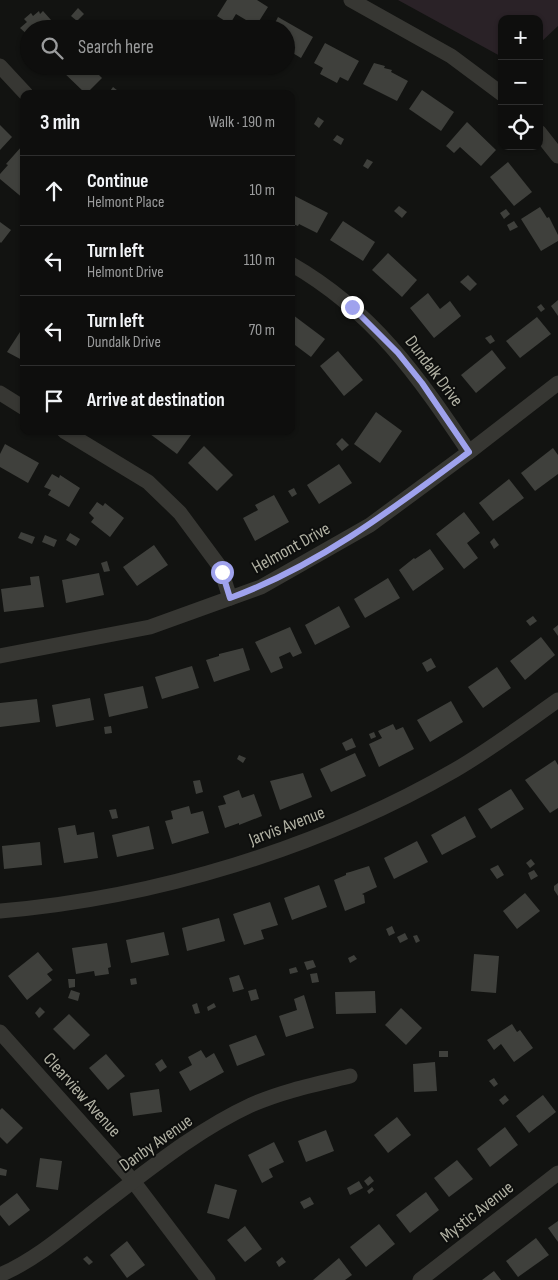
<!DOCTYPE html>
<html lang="en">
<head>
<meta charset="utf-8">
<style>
  body { margin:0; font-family:"Sofia Sans Condensed",sans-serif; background:#171716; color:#f1f3f6 }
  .controls { position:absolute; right:15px; top:15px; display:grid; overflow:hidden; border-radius:10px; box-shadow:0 1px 4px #0004 }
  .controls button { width:45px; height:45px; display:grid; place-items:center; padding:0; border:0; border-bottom:1px solid #2e2e2e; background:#0e0e0d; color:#f1f3f6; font:25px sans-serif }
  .stop { position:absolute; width:15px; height:15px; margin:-11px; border:4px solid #9fa2ed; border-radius:50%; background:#fff }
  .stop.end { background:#9fa2ed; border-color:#fff; box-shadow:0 1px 5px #0008 }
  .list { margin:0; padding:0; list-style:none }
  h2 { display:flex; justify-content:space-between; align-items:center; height:65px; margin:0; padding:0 20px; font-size:21px }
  h2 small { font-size:16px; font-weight:400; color:#9b9c9d }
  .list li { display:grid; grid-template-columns:32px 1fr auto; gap:15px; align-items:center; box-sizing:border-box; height:70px; padding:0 20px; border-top:1px solid #2e2e2e }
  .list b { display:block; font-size:19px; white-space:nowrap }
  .list p { margin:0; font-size:16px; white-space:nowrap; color:#9b9c9d }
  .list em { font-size:16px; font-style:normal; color:#9b9c9d }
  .icon { flex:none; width:28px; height:28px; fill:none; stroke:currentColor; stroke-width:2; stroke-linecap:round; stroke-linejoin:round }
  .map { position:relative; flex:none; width:558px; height:1280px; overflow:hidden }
  .search { position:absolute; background:#0e0e0d; box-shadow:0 1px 4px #0004; left:20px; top:20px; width:275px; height:55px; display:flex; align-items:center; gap:12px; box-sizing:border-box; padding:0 18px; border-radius:28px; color:#9b9c9d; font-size:19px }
  .panel { position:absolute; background:#0e0e0d; box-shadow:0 1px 4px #0004; left:20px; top:90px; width:275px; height:345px; border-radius:10px }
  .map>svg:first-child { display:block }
  .green { fill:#2a2227 }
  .building { fill:#3f403c }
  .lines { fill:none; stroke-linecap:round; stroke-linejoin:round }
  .street { stroke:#373733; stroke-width:15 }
  .route { stroke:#9fa2ed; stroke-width:6 }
  .labels { text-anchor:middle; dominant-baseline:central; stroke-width:4; stroke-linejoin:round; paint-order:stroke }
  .street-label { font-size:18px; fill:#b2b2a4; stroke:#0d0e0d }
</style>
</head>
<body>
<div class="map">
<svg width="558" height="1280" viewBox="0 0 558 1280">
  <rect width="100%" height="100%" fill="#121311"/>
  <polygon class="green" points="398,0 558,0 558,26 539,44 539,19 502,19 502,57"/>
  <g class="building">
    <polygon points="227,0 257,0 268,7 256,26 236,14 230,24 217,16"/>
    <polygon points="78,8 84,14 77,21 71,16"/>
    <polygon points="39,11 40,14 43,11 59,29 29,29 29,36 20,28 27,22 24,19 31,13 33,16"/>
    <polygon points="278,17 313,37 301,58 286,49 286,29 272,29"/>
    <polygon points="325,43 359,61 348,81 340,77 337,83 320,74 323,68 314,63"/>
    <polygon points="374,63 385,66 384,68 392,70 391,72 408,81 397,101 363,84"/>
    <polygon points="61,66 90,66 102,78 86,94 59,68"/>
    <polygon points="113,87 122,94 108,94"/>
    <polygon points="422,90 454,112 441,131 409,109"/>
    <polygon points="318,117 324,121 319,128 314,124"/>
    <polygon points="467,122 496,150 481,166 460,147 454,153 446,146"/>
    <polygon points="0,125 12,137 0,150"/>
    <polygon points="337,135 344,139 341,145 333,140"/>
    <polygon points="22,146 24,148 24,199 0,179 0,174 8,165 6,164"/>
    <polygon points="367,159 373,162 368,169 363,166"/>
    <polygon points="508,162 532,192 514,206 490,177"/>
    <polygon points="291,194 328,213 317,233 299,224 298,226 293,224"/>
    <polygon points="399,206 407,212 402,218 394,211"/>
    <polygon points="540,207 547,218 549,217 558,235 558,241 541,251 521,219"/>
    <polygon points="506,209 510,214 504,219 500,213"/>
    <polygon points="343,221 375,242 363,261 330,240"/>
    <polygon points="514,221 518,227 510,231 507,225"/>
    <polygon points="0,222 11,230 1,243 0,242"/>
    <polygon points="388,253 417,280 402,297 372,270"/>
    <polygon points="468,275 477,284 470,291 460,282"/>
    <polygon points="428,293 440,309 450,301 461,316 434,338 410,308"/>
    <polygon points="558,300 558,316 551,306"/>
    <polygon points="541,304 545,309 541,312 537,307"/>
    <polygon points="293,315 325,339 311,357 291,342"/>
    <polygon points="537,317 551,334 520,358 506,341"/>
    <polygon points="20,332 24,334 24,361 7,352"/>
    <polygon points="491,335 495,341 490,344 485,338"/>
    <polygon points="492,350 506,368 476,393 461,375"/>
    <polygon points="338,351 363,380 344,396 320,366"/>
    <polygon points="376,412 402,431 380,463 354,444"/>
    <polygon points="146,431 186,431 191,435 177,454"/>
    <polygon points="342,438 349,445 342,451 336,444"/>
    <polygon points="5,444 39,463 28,483 0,467 0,454"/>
    <polygon points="204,446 233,475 217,491 188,463"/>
    <polygon points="553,448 558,455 558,474 535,491 521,473"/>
    <polygon points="339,464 352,483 319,504 307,485"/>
    <polygon points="52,474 59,478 60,475 80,488 69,507 48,495 51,490 44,487"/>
    <polygon points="509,479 524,498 493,521 479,503"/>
    <polygon points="294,488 297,494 292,497 288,491"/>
    <polygon points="274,495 289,522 255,541 243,518 258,510 255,505"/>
    <polygon points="97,502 103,506 105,503 124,518 110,537 91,522 94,518 89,513"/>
    <polygon points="464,512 480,533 467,543 478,558 464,569 436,534"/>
    <polygon points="21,532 35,537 32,544 18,538"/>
    <polygon points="70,533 80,539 76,546 66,540"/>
    <polygon points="45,535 57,540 54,547 42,542"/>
    <polygon points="494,538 499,545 494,549 490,542"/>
    <polygon points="154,545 168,565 137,586 123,567"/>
    <polygon points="430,549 444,569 413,591 399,570 414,558 415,559"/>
    <polygon points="107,561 110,571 104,572 101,563"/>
    <polygon points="99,573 104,595 66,603 62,580"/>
    <polygon points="39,576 44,607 4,612 1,589 31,585 30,577"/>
    <polygon points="388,578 400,598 365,618 354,599"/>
    <polygon points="339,606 350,627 315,645 305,625"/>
    <polygon points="533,616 537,621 530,626 526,621"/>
    <polygon points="558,625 558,636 553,629"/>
    <polygon points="290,627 302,653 293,657 290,652 279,657 283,668 271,673 255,642"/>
    <polygon points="541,637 555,655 525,680 510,661"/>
    <polygon points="243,648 250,670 214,682 206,660 219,656 219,654"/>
    <polygon points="431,658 436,667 427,672 422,663"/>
    <polygon points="192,666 199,688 162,699 155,677"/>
    <polygon points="497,667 511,688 483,708 468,687"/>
    <polygon points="143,686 148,708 109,717 104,694"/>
    <polygon points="90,698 94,720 56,727 52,705"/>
    <polygon points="37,699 40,722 0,727 0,703"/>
    <polygon points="451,701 463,722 430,742 417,720"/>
    <polygon points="393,724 396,730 403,727 414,749 379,767 369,744 382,738 378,731"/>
    <polygon points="111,726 112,733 105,734 104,727"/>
    <polygon points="374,732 376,737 371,739 369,734"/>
    <polygon points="352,738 356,747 346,751 342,743"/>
    <polygon points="355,753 366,776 331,792 320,769"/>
    <polygon points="239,755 246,758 243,763 237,759"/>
    <polygon points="555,760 558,765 558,808 550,813 525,780"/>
    <polygon points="303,773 312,797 280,810 270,781"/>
    <polygon points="200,780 203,792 196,794 193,781"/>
    <polygon points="511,789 524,809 491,829 478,809"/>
    <polygon points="239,790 242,798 254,794 262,816 239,825 239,823 225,828 218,806 226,804 223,796"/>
    <polygon points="189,806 191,814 203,811 209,833 172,844 165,821 173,819 171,811"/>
    <polygon points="116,809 118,818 112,819 109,810"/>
    <polygon points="465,816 476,837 442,855 431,835"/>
    <polygon points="75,825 77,835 94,832 98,858 64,863 58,828"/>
    <polygon points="149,826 154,849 117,857 112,835"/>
    <polygon points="417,841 428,862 394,879 384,858"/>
    <polygon points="40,842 42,865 4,869 2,846"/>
    <polygon points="531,859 535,864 530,868 526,863"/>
    <polygon points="498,865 504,875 497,879 490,869"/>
    <polygon points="369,866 377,887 362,894 364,895 365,903 345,911 334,880 346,875 346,873 350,872"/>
    <polygon points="534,870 538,876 531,880 528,873"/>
    <polygon points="558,883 558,896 554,890 554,886"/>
    <polygon points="319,885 327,907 292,920 284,898"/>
    <polygon points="525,893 540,911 517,929 503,911"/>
    <polygon points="270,902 278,925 261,930 264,939 244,945 233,914"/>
    <polygon points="219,918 225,941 187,951 182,928"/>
    <polygon points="392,926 395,933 389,936 386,929"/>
    <polygon points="164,932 169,955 131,963 126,940"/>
    <polygon points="405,933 408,939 400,943 397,937"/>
    <polygon points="417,935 420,941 416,943 413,936"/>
    <polygon points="107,943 111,967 108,968 109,974 95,976 94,971 76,974 72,948"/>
    <polygon points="38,952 53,970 47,974 52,980 27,1000 8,976"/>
    <polygon points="474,954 499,956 496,993 471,991"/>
    <polygon points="354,955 357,959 350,963 348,958"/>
    <polygon points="313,960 316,967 307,970 304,962"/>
    <polygon points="296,967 298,972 290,974 289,969"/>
    <polygon points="317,973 319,982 312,983 310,974"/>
    <polygon points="239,975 244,989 233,992 229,978"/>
    <polygon points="136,978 137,984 131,985 130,979"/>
    <polygon points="68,979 75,979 75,987 69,988"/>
    <polygon points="256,989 259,999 251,1001 248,991"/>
    <polygon points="71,990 80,993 78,1001 68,998"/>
    <polygon points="375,991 376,1013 336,1014 335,992"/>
    <polygon points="304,995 314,1028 286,1037 279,1016 297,1010 294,999"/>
    <polygon points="197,1003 200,1013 195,1014 192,1005"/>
    <polygon points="214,1003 216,1007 208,1011 207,1007"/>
    <polygon points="40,1007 45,1012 39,1018 35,1013"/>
    <polygon points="401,1008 422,1028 406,1045 385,1025"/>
    <polygon points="69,1014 90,1035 74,1050 53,1029"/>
    <polygon points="512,1024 517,1032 520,1030 533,1048 514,1062 501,1044 494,1050 487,1040"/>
    <polygon points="256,1035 265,1055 237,1066 229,1045"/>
    <polygon points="201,1050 206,1058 214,1053 224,1072 190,1091 179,1072 192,1065 188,1057"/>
    <rect x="439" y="1051" width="9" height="6"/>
    <polygon points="106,1054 125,1076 108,1090 89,1068"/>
    <polygon points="162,1059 167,1067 160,1072 155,1064"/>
    <polygon points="435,1062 437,1091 414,1092 413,1064"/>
    <polygon points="494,1078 498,1084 494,1087 489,1081"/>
    <polygon points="159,1089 162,1112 133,1116 130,1093"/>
    <polygon points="505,1095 509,1100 503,1105 499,1100"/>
    <polygon points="543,1095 556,1112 529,1133 516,1116"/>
    <polygon points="2,1108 23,1128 7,1144 0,1137 0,1110"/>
    <polygon points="397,1117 411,1135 388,1153 374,1135"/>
    <polygon points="505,1127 518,1145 490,1167 477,1149"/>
    <polygon points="326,1130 334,1151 306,1162 298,1141"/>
    <polygon points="274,1142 284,1162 269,1169 273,1177 262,1183 248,1155"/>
    <polygon points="40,1158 62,1161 58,1190 36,1187"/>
    <polygon points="457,1160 473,1179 449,1197 434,1178"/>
    <polygon points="0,1168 7,1170 6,1176 0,1175"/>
    <polygon points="370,1176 374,1181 368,1186 364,1181"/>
    <polygon points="359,1181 363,1188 350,1195 347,1188"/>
    <polygon points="215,1184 237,1190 229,1219 207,1213"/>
    <polygon points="372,1187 374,1190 369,1194 367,1191"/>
    <polygon points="426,1192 439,1210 410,1233 396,1215"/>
    <polygon points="17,1193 30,1210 9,1226 0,1215 0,1206"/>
    <polygon points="310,1197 314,1204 304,1209 300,1202"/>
    <polygon points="558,1221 558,1242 548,1228"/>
    <polygon points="379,1224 395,1244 366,1267 350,1247"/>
    <polygon points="245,1226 262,1249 245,1262 227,1240"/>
    <polygon points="536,1238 549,1255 518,1277 506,1261"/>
    <polygon points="127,1241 145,1265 127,1278 110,1255"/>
    <polygon points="87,1256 93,1262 89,1265 83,1259"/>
    <polygon points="282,1257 286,1262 279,1267 276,1262"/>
    <polygon points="339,1258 352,1275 345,1280 313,1280"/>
    <polygon points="494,1271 501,1280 482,1280"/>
  </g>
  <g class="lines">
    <g class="street">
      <polyline points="351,0 451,56 502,94"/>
      <polyline points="0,66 26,94"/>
      <polyline points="539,132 558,156"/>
      <path d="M291,264C373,311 418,376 469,452"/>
      <polyline points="0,393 24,408"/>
      <polyline points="64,431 148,482 180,513 220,567 230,598"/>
      <polyline points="0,656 150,627 261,587 370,525 469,452 558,383"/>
      <path d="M0,911C155,898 320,848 455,770C491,749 524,724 558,700"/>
      <polyline points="0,1032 133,1181 208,1280"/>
      <path d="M0,1275C38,1259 73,1227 106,1202C152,1167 199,1129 251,1105C283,1091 317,1084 350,1076"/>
      <polyline points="420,1280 558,1173"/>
    </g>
  </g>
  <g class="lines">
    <path class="route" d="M222,572L230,598C318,566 394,508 469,452L422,383L398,353L352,307"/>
  </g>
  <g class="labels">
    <g class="street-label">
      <text transform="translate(434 371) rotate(53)">Dundalk Drive</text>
      <text transform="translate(291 548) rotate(-29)">Helmont Drive</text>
      <text transform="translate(287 826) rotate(-21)">Jarvis Avenue</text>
      <text transform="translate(82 1095) rotate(48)">Clearview Avenue</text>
      <text transform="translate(156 1143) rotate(-35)">Danby Avenue</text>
      <text transform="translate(477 1212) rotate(-38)">Mystic Avenue</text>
    </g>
  </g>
</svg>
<div class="controls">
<button>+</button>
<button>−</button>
<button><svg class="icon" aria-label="locate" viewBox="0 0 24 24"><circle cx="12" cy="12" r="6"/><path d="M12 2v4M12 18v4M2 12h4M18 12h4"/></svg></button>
</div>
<div class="stop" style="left:222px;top:572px"></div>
<div class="stop end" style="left:352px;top:307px"></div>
<div class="search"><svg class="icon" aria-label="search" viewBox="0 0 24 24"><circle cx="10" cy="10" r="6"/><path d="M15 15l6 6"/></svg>Search here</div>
<section class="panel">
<h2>3 min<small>Walk · 190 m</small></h2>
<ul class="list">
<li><svg class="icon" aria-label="ahead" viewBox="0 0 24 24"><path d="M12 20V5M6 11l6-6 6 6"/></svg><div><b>Continue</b><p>Helmont Place</p></div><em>10 m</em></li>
<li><svg class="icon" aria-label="left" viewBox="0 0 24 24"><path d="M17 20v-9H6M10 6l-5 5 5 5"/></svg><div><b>Turn left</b><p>Helmont Drive</p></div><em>110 m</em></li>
<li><svg class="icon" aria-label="left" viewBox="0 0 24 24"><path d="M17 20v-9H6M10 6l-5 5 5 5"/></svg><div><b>Turn left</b><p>Dundalk Drive</p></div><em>70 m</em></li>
<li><svg class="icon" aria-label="arrive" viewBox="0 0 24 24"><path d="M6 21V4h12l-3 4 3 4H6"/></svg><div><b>Arrive at destination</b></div></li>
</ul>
</section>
</div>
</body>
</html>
